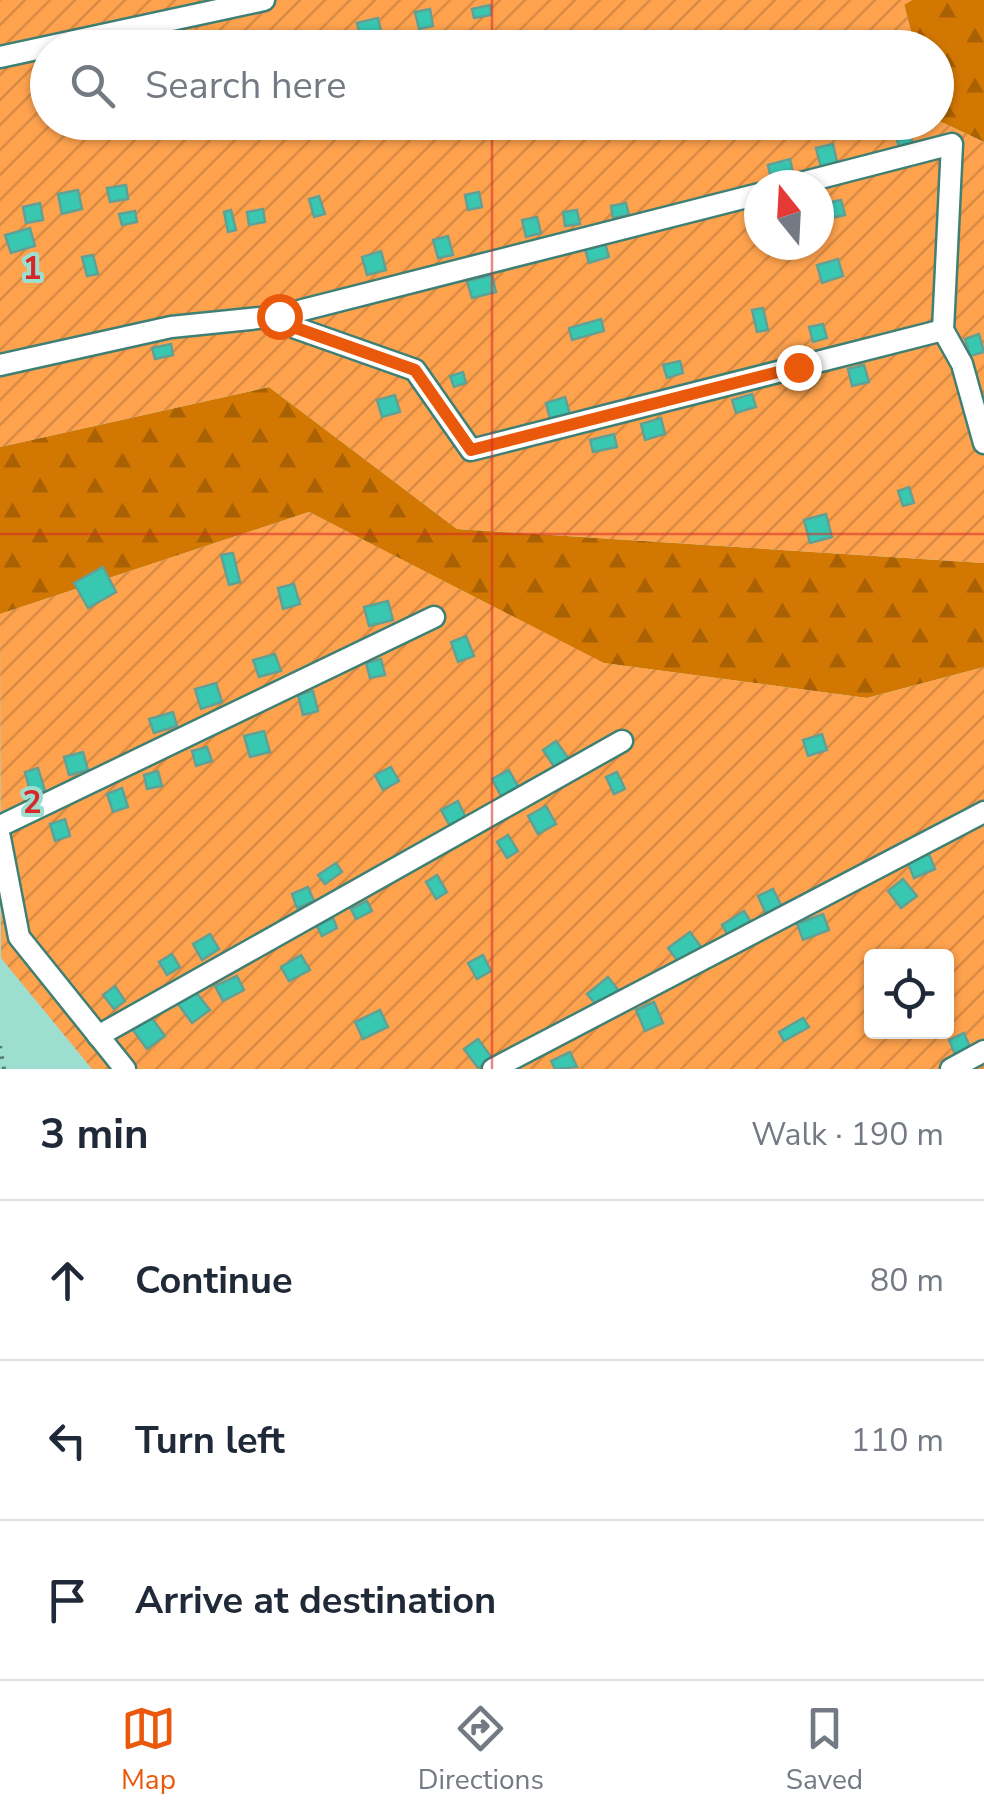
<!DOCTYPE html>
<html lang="en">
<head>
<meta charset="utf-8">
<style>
  body { margin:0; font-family:"Nunito Sans",sans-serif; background:#f2f2f3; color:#1f2937 }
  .controls { position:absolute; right:30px; bottom:30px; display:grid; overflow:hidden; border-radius:10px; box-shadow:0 2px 8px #0004 }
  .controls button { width:90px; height:90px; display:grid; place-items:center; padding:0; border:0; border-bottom:2px solid #e0e1e3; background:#fff; color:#1f2937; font:50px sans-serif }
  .compass { position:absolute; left:744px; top:170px; width:90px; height:90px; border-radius:50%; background:#fff; box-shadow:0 2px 8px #0004; rotate:342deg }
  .stop { position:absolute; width:30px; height:30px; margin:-22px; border:8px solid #ea580c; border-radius:50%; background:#fff }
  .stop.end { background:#ea580c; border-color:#fff; box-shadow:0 2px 10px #0008 }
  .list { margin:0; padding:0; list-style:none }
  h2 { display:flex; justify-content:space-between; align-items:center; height:130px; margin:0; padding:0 40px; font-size:42px }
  h2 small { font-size:32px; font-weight:400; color:#747a83 }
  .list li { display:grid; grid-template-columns:65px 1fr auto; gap:30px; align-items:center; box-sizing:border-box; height:160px; padding:0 40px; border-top:2px solid #e0e1e3 }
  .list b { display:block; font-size:38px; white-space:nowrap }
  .list em { font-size:32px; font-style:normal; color:#747a83 }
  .icon { flex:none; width:55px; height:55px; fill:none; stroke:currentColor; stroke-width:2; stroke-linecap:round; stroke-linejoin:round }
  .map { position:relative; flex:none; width:984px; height:1069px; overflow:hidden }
  .search { position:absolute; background:#fff; box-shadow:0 2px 8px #0004; left:30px; right:30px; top:30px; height:110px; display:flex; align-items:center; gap:25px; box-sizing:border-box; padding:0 35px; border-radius:55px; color:#747a83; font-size:38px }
  .sheet { height:610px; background:#fff }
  nav { display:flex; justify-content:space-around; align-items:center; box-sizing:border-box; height:140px; border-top:2px solid #e0e1e3; background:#fff; font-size:28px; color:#747a83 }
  nav a { display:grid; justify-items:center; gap:5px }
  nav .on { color:#ea580c }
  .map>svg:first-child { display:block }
  .forest { fill:url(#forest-firs) }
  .garden { fill:url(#garden-furrows); fill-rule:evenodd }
  .building { fill:#38c7b1; stroke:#61a195; stroke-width:2.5 }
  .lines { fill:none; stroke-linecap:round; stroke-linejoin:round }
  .minor-casing { stroke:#3f7f74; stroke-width:25 }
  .path { stroke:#517e74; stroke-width:4; stroke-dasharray:2.5 8; stroke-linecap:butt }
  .minor { stroke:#fff; stroke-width:20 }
  .route { stroke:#ea580c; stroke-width:12 }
  .grid { fill:none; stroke:#d62828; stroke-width:2.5; stroke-opacity:0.55 }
  .grid-label { font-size:32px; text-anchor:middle; font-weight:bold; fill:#d62828; stroke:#9cded0; stroke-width:8; stroke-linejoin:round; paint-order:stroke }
</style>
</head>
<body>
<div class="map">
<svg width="984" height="1069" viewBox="0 0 984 1069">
  <defs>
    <pattern id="forest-firs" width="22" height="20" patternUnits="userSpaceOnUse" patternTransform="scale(2.5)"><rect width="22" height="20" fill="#d37703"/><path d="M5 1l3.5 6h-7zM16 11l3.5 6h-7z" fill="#a96103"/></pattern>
    <pattern id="garden-furrows" width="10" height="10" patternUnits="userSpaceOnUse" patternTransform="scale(2.5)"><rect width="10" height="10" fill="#fea24e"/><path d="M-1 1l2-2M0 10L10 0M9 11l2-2" fill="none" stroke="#d88b43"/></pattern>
  </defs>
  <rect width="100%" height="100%" fill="#9cded0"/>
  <g class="forest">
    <polygon points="912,0 984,0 984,142 937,120 936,48 915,47 904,4"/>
    <polygon points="269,387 457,529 984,563 984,667 867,698 603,663 309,512 0,614 0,447"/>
  </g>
  <g class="garden">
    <path d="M0,0H912L904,5L915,47L48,48V122L937,120L984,142V563L457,529L269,387L0,447ZM759,185H819V245H759Z"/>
    <path d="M309,512L604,663L867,698L984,667V1069H92L1,958L0,614ZM872,956H946V1032H872Z"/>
  </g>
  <g class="building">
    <polygon points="490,5 491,15 474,18 472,9"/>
    <polygon points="430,9 433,26 419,29 415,12"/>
    <polygon points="378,18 382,35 361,40 357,23"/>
    <polygon points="908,127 913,144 900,149 894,132"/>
    <polygon points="833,144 837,162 821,167 816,148"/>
    <polygon points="790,159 793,173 771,179 768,165"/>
    <polygon points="126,185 128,199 110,202 107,188"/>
    <polygon points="78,190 82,209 62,214 58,194"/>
    <polygon points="479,192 482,207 468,210 465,195"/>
    <polygon points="319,196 325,214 314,217 309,199"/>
    <polygon points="841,200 845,215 823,220 820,204"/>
    <polygon points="40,203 43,220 26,223 23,207"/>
    <polygon points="626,203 629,215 613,218 611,206"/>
    <polygon points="263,209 265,222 249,225 247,212"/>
    <polygon points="231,210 236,230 228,232 224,212"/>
    <polygon points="577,210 580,224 565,226 563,212"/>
    <polygon points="135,211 137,222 122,225 119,214"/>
    <polygon points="537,217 541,233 526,237 522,220"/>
    <polygon points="30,228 35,246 11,253 5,235"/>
    <polygon points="448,236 453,255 438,258 433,240"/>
    <polygon points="605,243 609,257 589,263 585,249"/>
    <polygon points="381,251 386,270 367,275 362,257"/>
    <polygon points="93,255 98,274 87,276 82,257"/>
    <polygon points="838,259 843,276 822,283 817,265"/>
    <polygon points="492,275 496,292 472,298 467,281"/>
    <polygon points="763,308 768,330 757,332 752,310"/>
    <polygon points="601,319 604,331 572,340 569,328"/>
    <polygon points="823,324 827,338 813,342 809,327"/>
    <polygon points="979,334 984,352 970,356 965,339"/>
    <polygon points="171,344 173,355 155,359 152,348"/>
    <polygon points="680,361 683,373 667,378 663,365"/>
    <polygon points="864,365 869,382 852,386 848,369"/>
    <polygon points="463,372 466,383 454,387 450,376"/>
    <polygon points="752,394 756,407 736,413 732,400"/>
    <polygon points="395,395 400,412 382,417 377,400"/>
    <polygon points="565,397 570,414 550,419 546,403"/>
    <polygon points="661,418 665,434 645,440 641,424"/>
    <polygon points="614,434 617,447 593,452 590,440"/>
    <polygon points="909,487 914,503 903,506 898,491"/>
    <polygon points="826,514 832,537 810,543 804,520"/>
    <polygon points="233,553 240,582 229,585 221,555"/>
    <polygon points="103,567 116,592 88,608 74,583"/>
    <polygon points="294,584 300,604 283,609 278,588"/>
    <polygon points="388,601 393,620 369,626 364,607"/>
    <polygon points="466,636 474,656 458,662 451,642"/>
    <polygon points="275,654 281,671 259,677 253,660"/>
    <polygon points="381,659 385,675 370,678 366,663"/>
    <polygon points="216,683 222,702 201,709 195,689"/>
    <polygon points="313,691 318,711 303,715 298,695"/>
    <polygon points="173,712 177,726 154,733 149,719"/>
    <polygon points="264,731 270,752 250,757 244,736"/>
    <polygon points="822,734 827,750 808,756 803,740"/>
    <polygon points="556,741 569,759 555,768 543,750"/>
    <polygon points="207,747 212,761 196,766 192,751"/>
    <polygon points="83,752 88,770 69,775 64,757"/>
    <polygon points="391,767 399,781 383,790 375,775"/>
    <polygon points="38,768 45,791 31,795 25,772"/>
    <polygon points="509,770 519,788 502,798 492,779"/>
    <polygon points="158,771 162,786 147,789 144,775"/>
    <polygon points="617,772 625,789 614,794 606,777"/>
    <polygon points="122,788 128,807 113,812 107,794"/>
    <polygon points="458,801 466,818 450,826 441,810"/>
    <polygon points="546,806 556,824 538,834 528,816"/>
    <polygon points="65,819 70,836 55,841 50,824"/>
    <polygon points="508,835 518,851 507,858 497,842"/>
    <polygon points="929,854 935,869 914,878 908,863"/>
    <polygon points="336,863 342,872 325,884 318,875"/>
    <polygon points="437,875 447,892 436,899 426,882"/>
    <polygon points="903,879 917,896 901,908 888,891"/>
    <polygon points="308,887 314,901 297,908 292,894"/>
    <polygon points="773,889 783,909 767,916 758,896"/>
    <polygon points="367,901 372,911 356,919 351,909"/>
    <polygon points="744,911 753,925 730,939 722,925"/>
    <polygon points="823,914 829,930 803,940 797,924"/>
    <polygon points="333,918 337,928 322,936 317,926"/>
    <polygon points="690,932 702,948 680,964 668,948"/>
    <polygon points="210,934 219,949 202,960 193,944"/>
    <polygon points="172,954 180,967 167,975 159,962"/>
    <polygon points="301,955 310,970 289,981 281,967"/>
    <polygon points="483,955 491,971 477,979 468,963"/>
    <polygon points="237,976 244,990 223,1001 215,986"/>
    <polygon points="608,977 619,991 598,1007 587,994"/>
    <polygon points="115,986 125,1001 114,1009 103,995"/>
    <polygon points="195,991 210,1010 192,1023 178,1004"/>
    <polygon points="654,1002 663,1023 645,1031 636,1010"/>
    <polygon points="380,1010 388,1027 363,1039 355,1022"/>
    <polygon points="151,1017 165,1036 147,1049 133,1030"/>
    <polygon points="803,1018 809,1027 784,1041 779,1032"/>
    <polygon points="964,1033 970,1047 955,1054 949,1040"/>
    <polygon points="478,1039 492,1058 478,1068 464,1049"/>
    <polygon points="570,1052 577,1067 555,1069 551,1061"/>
  </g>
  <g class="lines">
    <g class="minor-casing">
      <g id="minor">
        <polyline points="0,57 264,0"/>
        <polyline points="793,185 952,144 943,330 962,364 984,443"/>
        <polyline points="279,316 296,328 415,370 471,450 943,330"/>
        <polyline points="0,365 171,327 279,316 759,194"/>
        <polyline points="0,826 434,617"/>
        <polyline points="0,838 19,937 125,1069"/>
        <polyline points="98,1036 622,741"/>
        <polyline points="493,1069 984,812"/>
        <polyline points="951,1069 984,1051"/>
      </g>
    </g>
    <polyline class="path" points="0,1046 4,1069"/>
    <use href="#minor" class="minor"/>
  </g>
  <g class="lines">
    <polyline class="route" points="279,316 296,328 415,370 471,450 798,367"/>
  </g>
  <path class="grid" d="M492,0V48M492,122V1069M0,534H984"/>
  <g class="grid-label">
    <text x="32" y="279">1</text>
    <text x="32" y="813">2</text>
  </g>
</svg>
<div class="controls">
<button><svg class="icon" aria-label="locate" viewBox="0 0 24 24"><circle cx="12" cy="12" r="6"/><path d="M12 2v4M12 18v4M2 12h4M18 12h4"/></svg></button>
</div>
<svg class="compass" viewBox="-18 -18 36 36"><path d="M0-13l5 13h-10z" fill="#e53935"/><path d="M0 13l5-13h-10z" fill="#747a83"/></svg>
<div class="stop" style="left:279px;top:316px"></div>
<div class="stop end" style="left:798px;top:367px"></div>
<div class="search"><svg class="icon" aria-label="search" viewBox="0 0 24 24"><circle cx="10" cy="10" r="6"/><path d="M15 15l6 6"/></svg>Search here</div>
</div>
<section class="sheet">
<h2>3 min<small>Walk · 190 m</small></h2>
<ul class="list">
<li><svg class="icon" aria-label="ahead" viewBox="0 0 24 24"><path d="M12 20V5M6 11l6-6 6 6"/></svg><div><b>Continue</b></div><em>80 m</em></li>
<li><svg class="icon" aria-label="left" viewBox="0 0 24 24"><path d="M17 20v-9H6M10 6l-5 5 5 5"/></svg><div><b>Turn left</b></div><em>110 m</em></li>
<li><svg class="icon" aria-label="arrive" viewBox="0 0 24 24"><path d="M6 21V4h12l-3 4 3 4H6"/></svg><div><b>Arrive at destination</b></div></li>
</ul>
</section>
<nav>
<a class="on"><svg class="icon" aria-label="map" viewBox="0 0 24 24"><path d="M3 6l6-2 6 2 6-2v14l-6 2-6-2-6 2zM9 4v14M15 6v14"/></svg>Map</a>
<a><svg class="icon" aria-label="directions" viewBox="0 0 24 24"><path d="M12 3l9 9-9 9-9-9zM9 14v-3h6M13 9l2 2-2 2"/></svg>Directions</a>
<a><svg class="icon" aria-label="saved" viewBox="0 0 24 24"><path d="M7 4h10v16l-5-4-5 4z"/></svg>Saved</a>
</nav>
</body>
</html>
